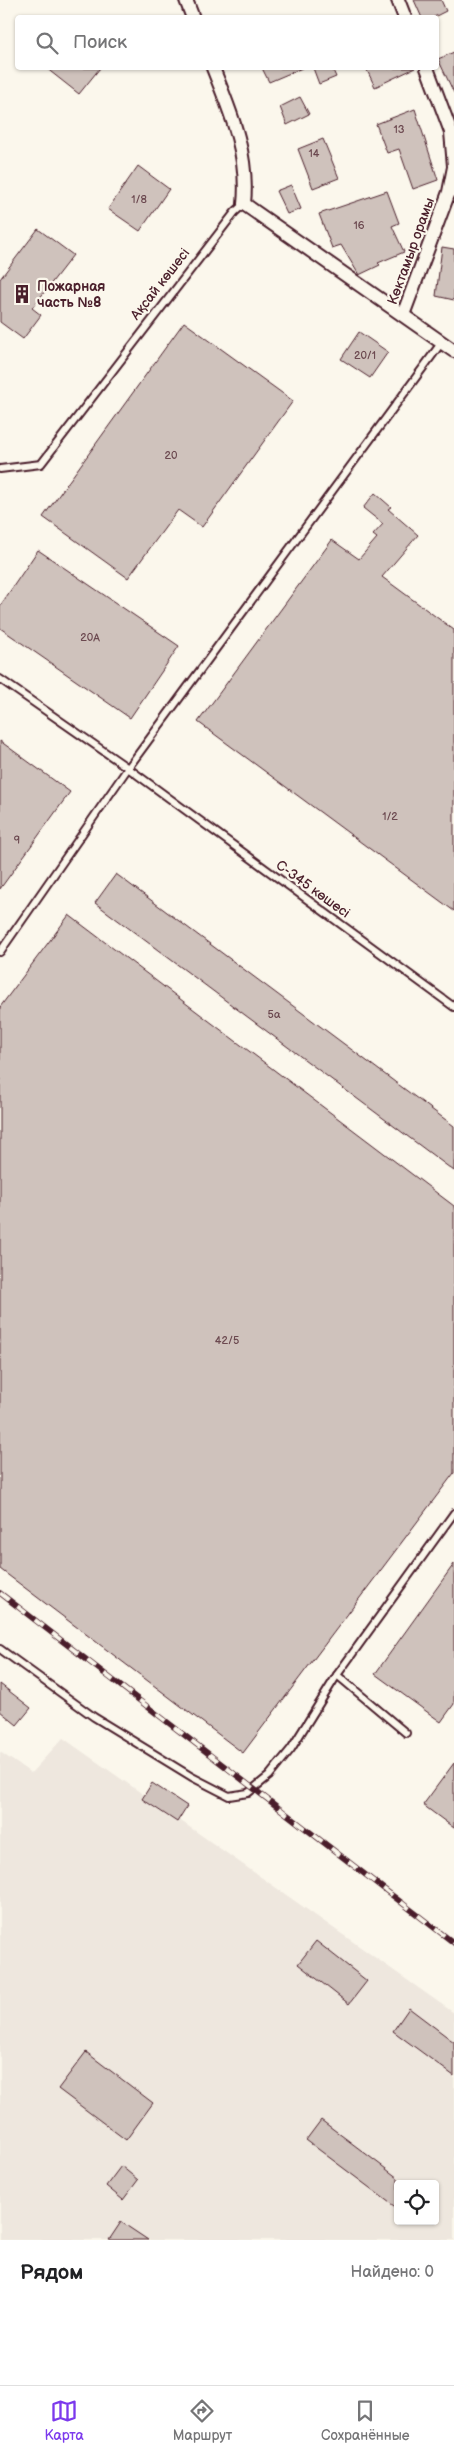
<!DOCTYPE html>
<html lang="ru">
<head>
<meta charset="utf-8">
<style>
  body { margin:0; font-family:"Balsamiq Sans",sans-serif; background:#f2f2f2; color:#202124 }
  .controls { position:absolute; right:15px; bottom:15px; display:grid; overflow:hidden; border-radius:5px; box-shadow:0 1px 4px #0004 }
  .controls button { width:45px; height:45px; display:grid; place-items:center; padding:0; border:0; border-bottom:1px solid #e0e0e0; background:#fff; color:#202124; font:25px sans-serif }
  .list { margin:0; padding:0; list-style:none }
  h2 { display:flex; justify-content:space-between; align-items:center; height:65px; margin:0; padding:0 20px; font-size:21px }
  h2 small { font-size:16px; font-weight:400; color:#757577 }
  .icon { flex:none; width:28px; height:28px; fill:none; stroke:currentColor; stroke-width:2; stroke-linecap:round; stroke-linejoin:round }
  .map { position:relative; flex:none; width:454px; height:2240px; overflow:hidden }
  .search { position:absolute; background:#fff; box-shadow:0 1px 4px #0004; left:15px; right:15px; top:15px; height:55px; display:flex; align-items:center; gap:12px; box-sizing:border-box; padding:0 18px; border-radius:5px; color:#757577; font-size:19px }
  .sheet { height:145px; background:#fff }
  nav { display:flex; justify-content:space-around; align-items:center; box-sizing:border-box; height:70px; border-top:1px solid #e0e0e0; background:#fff; font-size:14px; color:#757577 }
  nav a { display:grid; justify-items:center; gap:2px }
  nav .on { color:#7c3aed }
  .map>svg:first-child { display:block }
  .built { fill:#eee7de; fill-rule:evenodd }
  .building { fill:#cfc2bc; stroke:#4a1f2b }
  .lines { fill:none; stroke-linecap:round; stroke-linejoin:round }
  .service-casing { stroke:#4a1f2b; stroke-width:10 }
  .minor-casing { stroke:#4a1f2b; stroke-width:16 }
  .service { stroke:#fbf7ec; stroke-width:6 }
  .minor { stroke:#fbf7ec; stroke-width:12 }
  .rail-casing { stroke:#4a1f2b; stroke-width:5.5 }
  .rail { stroke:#fbf7ec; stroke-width:4; stroke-dasharray:11; stroke-linecap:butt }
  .labels { text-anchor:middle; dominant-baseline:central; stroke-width:4.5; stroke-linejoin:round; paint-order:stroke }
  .number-label { font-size:11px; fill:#6b484f }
  .street-label { font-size:14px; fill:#4a1f2b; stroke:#fbf7ec }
  .poi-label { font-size:14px; font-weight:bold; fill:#4a1f2b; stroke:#fbf7ec; text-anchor:start }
</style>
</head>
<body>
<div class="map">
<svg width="454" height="2240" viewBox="0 0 454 2240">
  <rect width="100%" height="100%" fill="#fbf7ec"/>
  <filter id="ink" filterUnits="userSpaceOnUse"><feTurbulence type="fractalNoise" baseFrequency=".02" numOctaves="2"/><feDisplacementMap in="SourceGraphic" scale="10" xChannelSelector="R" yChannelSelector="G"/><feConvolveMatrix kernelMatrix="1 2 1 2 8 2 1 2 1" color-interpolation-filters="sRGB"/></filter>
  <g filter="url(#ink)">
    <path class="built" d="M63,1738L454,2013V2240H0V1752L31,1773ZM398,2184H435V2221H398Z"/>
    <g class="building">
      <polygon points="414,0 441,0 446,11 432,18 422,18"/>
      <polygon points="454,52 454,93 438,59"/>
      <polygon points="46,68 100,68 79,94"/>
      <polygon points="262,68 302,68 269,82"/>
      <polygon points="313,68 332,68 336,77 319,84"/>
      <polygon points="366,68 415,68 375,87"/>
      <polygon points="300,97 309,114 287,125 280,107"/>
      <polygon points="415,109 438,180 413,189 399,149 387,153 376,124"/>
      <polygon points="323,139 339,178 313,188 298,149"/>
      <polygon points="138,166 169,189 140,231 108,209"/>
      <polygon points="291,185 301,209 287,214 276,191"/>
      <polygon points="387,191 399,223 392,226 404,252 378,263 380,265 359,275 341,245 332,248 319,214"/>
      <polygon points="38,229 73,255 32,308 41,315 23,339 0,322 0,279"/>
      <polygon points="442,247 454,249 454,300 436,296"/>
      <polygon points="184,322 293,401 202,527 178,510 128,578 43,517"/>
      <polygon points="359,332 388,352 370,378 341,359"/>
      <polygon points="375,493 391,507 388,509 418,535 382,577 454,630 454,911 198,722 332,540 359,559 377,538 373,535 383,524 363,508"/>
      <polygon points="38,550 179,646 130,718 0,628 0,606"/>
      <polygon points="0,741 70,792 0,889"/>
      <polygon points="116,874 454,1126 454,1171 95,903"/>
      <polygon points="69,915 454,1206 454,1473 243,1753 0,1569 0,1007"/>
      <polygon points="454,1564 454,1704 441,1722 375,1674"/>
      <polygon points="0,1684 31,1708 17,1725 0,1711"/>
      <polygon points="454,1763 454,1828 423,1805"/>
      <polygon points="152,1783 187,1806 177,1822 142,1799"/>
      <polygon points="316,1941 367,1981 349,2004 298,1964"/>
      <polygon points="409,2008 454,2042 454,2076 393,2031"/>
      <polygon points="86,2052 153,2103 126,2140 58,2089"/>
      <polygon points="321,2120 398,2178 398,2209 306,2140"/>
      <polygon points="121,2166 138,2180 123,2200 106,2186"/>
      <polygon points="121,2222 148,2240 109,2240"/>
    </g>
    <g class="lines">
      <g class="service-casing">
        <g id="service">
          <polyline points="442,342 128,768 454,1007"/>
          <polyline points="0,469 41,464 235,212 244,204"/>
          <polyline points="0,679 128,768 0,952"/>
          <polyline points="0,1649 94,1717 192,1777 229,1796 248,1793 269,1776 291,1749 337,1675"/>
          <polyline points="406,1733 337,1675 454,1513"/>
        </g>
      </g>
      <g class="minor-casing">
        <g id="minor">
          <polyline points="186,0 193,18"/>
          <polyline points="398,0 405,18"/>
          <path d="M213,68C231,113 249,154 244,204L454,351"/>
          <polyline points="427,68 451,132 454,166"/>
          <polyline points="403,315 449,192 454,167"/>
        </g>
      </g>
      <use href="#service" class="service"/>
      <use href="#minor" class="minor"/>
      <g class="rail-casing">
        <polyline id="rail" points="0,1593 454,1943"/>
      </g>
      <use href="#rail" class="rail"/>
    </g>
  </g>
  <defs>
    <g id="building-bare" transform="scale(1.5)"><path d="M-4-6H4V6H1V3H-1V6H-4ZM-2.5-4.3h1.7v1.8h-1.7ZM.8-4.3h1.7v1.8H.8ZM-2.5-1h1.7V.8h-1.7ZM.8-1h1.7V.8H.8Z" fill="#4a1f2b" stroke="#fbf7ec" stroke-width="2.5" paint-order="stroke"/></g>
  </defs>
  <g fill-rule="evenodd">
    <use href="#building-bare" x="22" y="294"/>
  </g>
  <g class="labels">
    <g class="number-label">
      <text x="399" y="129">13</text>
      <text x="314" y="153">14</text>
      <text x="139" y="199">1/8</text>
      <text x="359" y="225">16</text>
      <text x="365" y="355">20/1</text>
      <text x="171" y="455">20</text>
      <text x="90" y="637">20А</text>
      <text x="390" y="816">1/2</text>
      <text x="17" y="840">9</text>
      <text x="274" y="1014">5а</text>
      <text x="227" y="1340">42/5</text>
    </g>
    <g class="street-label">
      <text transform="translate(411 251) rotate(-70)">Көктамыр орамы</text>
      <text transform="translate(160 284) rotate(-52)">Ақсай көшесі</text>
      <text transform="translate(313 889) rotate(36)">С-345 көшесі</text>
    </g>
    <g class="poi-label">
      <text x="37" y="286">Пожарная<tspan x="37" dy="16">часть №8</tspan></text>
    </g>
  </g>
</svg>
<div class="controls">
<button><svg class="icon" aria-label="locate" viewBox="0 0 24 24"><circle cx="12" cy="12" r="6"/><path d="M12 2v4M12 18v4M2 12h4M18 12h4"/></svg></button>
</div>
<div class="search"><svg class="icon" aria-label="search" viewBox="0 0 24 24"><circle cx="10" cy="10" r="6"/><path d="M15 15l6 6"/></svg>Поиск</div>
</div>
<section class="sheet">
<h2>Рядом<small>Найдено: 0</small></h2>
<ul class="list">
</ul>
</section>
<nav>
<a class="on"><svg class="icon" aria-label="map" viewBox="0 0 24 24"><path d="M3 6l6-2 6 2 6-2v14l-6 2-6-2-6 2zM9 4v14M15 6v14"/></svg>Карта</a>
<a><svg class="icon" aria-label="directions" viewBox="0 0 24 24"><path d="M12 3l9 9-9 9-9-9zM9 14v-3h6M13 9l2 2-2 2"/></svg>Маршрут</a>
<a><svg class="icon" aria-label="saved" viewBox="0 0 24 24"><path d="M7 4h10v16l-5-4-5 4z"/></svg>Сохранённые</a>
</nav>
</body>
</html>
